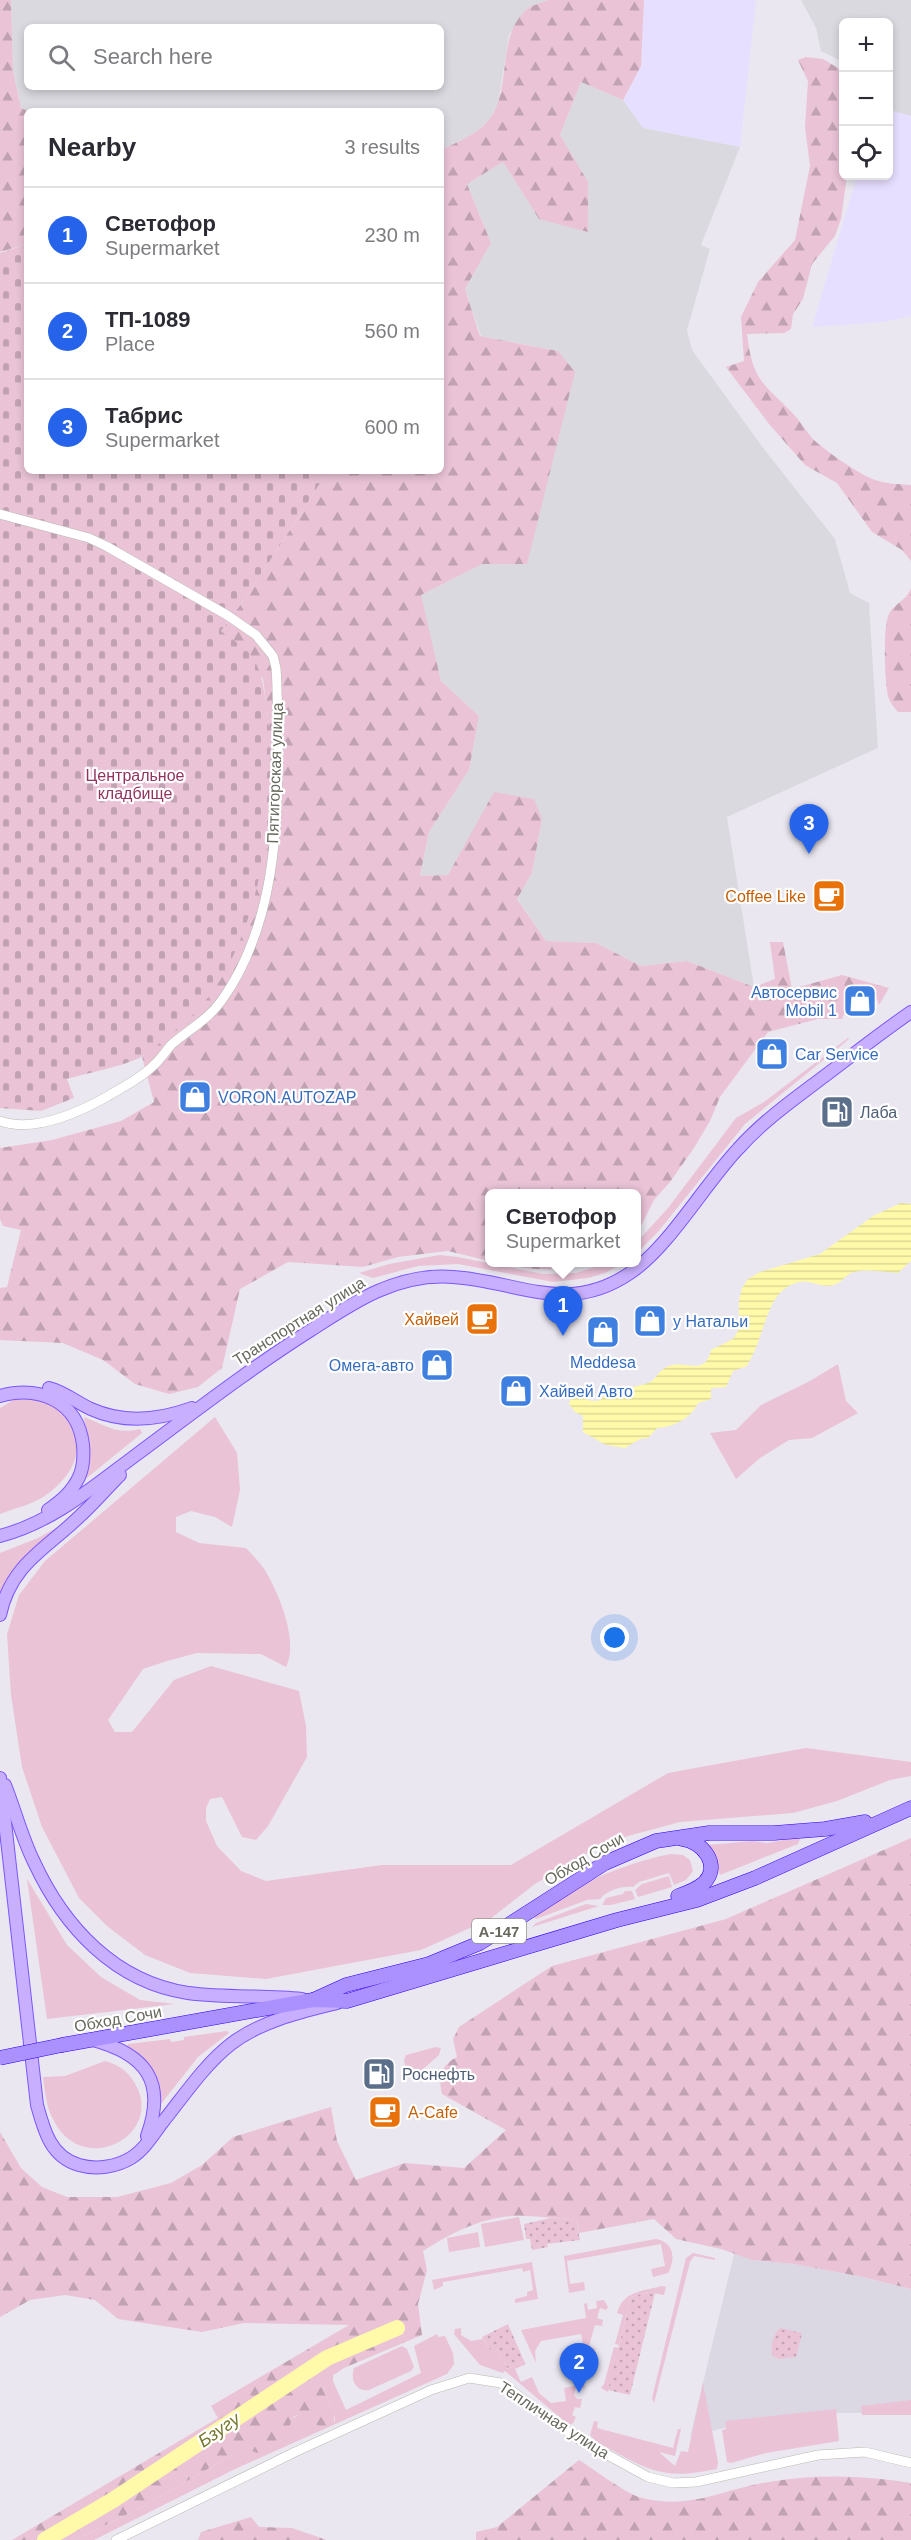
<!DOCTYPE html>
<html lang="en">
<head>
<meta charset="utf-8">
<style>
  body { margin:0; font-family:Helvetica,sans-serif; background:#f7f7f7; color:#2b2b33 }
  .controls { position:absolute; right:18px; top:18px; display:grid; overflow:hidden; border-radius:9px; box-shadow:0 3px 9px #0003 }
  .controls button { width:54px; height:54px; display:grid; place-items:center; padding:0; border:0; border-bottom:2px solid #e1e1e2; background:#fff; color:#2b2b33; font:30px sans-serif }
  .you { position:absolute; left:615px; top:1638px; width:21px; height:21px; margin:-15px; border:4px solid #fff; border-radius:50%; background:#1a73e8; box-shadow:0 0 0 9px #1a73e833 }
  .badge { display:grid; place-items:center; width:39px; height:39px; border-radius:50%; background:#2563eb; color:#fff; font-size:20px; font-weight:700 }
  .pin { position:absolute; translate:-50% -50px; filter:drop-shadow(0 2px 3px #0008) }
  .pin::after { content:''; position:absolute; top:32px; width:21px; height:18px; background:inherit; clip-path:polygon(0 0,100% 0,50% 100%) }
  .popup { position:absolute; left:485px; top:1189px; width:156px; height:78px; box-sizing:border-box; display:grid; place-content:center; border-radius:9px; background:#fff; filter:drop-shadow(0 2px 4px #0005); font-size:20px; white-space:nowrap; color:#7c7c81 }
  .popup b { font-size:22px; color:#2b2b33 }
  .popup::after { content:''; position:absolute; left:50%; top:100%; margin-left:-12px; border:12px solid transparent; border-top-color:#fff }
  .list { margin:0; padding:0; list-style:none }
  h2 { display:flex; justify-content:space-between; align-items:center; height:78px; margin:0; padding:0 24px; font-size:26px }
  h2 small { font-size:20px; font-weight:400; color:#7c7c81 }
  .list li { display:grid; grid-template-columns:39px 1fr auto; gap:18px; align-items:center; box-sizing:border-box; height:96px; padding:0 24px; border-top:2px solid #e1e1e2 }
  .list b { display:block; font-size:22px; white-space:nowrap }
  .list p { margin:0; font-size:20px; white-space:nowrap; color:#7c7c81 }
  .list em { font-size:20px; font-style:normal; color:#7c7c81 }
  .icon { flex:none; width:33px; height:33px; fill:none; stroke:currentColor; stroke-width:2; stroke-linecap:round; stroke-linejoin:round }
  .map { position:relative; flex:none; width:911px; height:2540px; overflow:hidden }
  .search { position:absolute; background:#fff; box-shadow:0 3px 9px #0003; left:24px; top:24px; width:420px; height:66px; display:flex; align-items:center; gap:15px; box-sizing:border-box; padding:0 21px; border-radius:9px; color:#7c7c81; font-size:22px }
  .panel { position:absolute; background:#fff; box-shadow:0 3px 9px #0003; left:24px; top:108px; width:420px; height:366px; border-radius:9px }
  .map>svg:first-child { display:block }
  .commercial { fill:#e7dfff }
  .industrial { fill:#dbd9e0; fill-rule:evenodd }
  .education { fill:#dbd8e3 }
  .grass { fill:#eac3d7 }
  .forest { fill:url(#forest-firs) }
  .cemetery { fill:url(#cemetery-stones) }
  .park { fill:url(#park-dots) }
  .water { fill:url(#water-rules) }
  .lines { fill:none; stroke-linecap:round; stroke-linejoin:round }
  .river { stroke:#fff9aa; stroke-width:16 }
  .minor-casing { stroke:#b9bab2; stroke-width:10 }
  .major-casing { stroke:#7958fa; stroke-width:14 }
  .highway-casing { stroke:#2c00f9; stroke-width:15 }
  .minor { stroke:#fff; stroke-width:9 }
  .major { stroke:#c9afff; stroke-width:12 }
  .highway { stroke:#aa91ff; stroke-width:14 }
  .highway-bridge-casing { stroke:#2c00f9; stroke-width:15; stroke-linecap:butt }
  .highway-bridge { stroke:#aa91ff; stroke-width:14 }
  .labels { text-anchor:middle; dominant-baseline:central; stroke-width:4.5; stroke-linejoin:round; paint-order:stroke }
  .shield { fill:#fff; stroke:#95958e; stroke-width:1.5 }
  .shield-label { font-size:15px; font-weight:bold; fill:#68685e }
  .street-label { font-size:16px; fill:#68685e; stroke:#fff }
  .park-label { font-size:16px; fill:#92335f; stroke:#fff }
  .food-label { font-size:16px; fill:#c56008; stroke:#fff; text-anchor:end }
  .shop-label { font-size:16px; fill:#366cbe; stroke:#fff; text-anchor:start }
  .service-label { font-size:16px; fill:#4e5e75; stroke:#fff; text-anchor:start }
  .water-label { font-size:18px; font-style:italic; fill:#77782c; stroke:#fff }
</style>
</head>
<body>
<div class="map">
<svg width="911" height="2540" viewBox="0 0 911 2540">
  <defs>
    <pattern id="forest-firs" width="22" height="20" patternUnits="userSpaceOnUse" patternTransform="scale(1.5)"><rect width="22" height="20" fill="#eac3d7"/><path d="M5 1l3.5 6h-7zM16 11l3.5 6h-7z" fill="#c1a2b2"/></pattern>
    <pattern id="cemetery-stones" width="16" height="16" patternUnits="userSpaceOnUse" patternTransform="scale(1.5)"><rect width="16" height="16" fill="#eac3d7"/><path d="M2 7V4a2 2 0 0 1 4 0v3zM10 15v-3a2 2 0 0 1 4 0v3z" fill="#c1a2b2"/></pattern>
    <pattern id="park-dots" width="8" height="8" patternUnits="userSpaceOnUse" patternTransform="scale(1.5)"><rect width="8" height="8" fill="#eac3d7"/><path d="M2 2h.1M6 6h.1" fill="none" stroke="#c1a2b2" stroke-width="1.8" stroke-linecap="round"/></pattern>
    <pattern id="water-rules" width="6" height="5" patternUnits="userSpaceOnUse" patternTransform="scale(1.5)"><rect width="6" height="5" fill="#fff9aa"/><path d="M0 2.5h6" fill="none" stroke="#ddd895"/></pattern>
  </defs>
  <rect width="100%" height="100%" fill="#eae7f1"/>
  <g class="commercial">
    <polygon points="644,0 756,0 740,147 643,128 623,100 641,66"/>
    <polygon points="889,110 911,116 911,316 883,322 812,327 857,176 888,176"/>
  </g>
  <g class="industrial">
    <path d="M11,0H548L528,8L509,35L498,104L489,120L475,133L441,150V111H28L21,108L13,71ZM27,27H441V87H27Z"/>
    <polygon points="801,0 911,0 911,116 889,110 888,22 844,22 843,62 821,51 816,28"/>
    <polygon points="581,82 623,100 643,128 740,147 701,245 710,249 687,330 692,350 764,449 835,539 850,593 869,603 878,748 727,817 754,987 687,961 641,966 596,943 546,941 517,898 532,873 542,819 533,799 470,838 448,875 420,876 429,832 469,770 479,716 441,681 420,595 482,564 527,564 558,351 481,336 465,289 491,243 467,184 503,162 539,219 587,182 560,135"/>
  </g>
  <polygon class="education" points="735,2250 752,2260 794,2264 863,2277 911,2289 911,2413 839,2413 750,2421 690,2437"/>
  <g class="grass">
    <polygon points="848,1038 849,1039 745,1124 657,1233 637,1253 637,1242 668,1208 736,1118 764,1102"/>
    <polygon points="440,1255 458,1257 543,1274 576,1273 608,1263 624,1263 605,1273 588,1278 553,1282 458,1264 418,1266 373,1278 359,1273 389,1264"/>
    <polygon points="838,1364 846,1401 858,1413 812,1438 789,1440 760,1458 736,1479 710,1433 736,1430 761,1405 810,1381"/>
    <path d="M26,1397C77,1404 95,1451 57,1486C37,1505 23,1505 0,1514V1408L15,1399Z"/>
    <path d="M84,1417C106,1425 115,1435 140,1429L142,1433L83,1481L90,1453Z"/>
    <path d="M215,1417L237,1453L240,1490L232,1527L215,1517L191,1511L176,1517V1532L199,1543L246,1548C252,1555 260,1562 265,1570C279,1594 299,1641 286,1667L261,1654L197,1653L167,1661L143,1669L108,1720L115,1732H132L174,1680L211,1666L299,1691L306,1726L307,1757L268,1826L256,1840L242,1837L222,1797L210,1799L206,1808V1821L217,1846L241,1871L266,1881L382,1865H511L668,1773L806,1748L911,1762V1776L890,1780L837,1801L793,1813L680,1822L617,1839L588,1853L535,1884L490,1919L421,1950L266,1979L190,1973L145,1955L107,1926L79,1898L42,1827L22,1767L11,1695L7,1634L19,1595L45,1561Z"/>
    <polygon points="63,1524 22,1560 0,1592 0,1553 38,1538"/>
    <polygon points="795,1838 800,1839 798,1844 720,1875 708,1845 752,1841 767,1843"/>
    <path d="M671,1854L683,1855L690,1860L693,1871L686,1880L674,1885L669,1873L639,1882L633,1887C621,1886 608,1890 600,1899L587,1900L536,1919L534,1918C558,1889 634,1860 671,1854Z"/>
    <polygon points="669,1876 672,1887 638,1897 635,1890 642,1884"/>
    <polygon points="27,1879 67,1945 101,1977 140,2000 175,2004 47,2019"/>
    <polygon points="625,1891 632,1891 635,1899 611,1905 602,1905 606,1898 623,1894"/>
    <polygon points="586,1904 599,1906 532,1927 536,1923"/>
    <polygon points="227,2031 229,2033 198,2057 161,2104 158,2086 126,2048 128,2044 170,2039 171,2042 184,2040 184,2037"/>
    <polygon points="436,2047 441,2048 439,2055 414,2077 407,2076 404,2060 406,2055"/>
    <path d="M105,2061C118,2065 127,2070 134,2082C167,2134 84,2179 54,2121C46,2108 45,2092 43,2077L65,2076Z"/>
    <polygon points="519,2217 524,2240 485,2247 481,2224"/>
    <polygon points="478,2232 480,2247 449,2252 447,2238"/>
    <path d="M656,2239C674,2242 676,2259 668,2273L653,2277L651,2269L665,2266L661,2244L567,2261L570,2284L584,2282L585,2290L569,2293L564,2256Z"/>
    <polygon points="693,2253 715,2258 715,2260 694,2256 690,2262 654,2403 652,2398 686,2258"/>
    <polygon points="532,2262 538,2299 515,2303 515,2299 527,2296 527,2292 533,2290 530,2270 523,2272 522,2268 443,2282 443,2286 434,2290 432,2280"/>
    <path d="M662,2286L666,2287L664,2295L649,2292L631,2297L619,2345L615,2344L623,2315L617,2313C623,2291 643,2291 662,2286Z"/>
    <polygon points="604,2300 608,2307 606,2310 600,2308 597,2318 603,2320 602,2326 595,2325 589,2346 595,2349 590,2364 578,2367 576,2358 585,2356 581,2334 541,2341 535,2351 536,2363 521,2330 586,2318 584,2304 587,2303 588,2310 597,2308 596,2301"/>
    <polygon points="461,2328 461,2335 471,2341 483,2339 492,2353 498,2350 508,2369 524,2361 526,2364 515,2369 521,2382 532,2377 539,2393 551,2403 566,2401 564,2388 579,2385 578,2379 583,2379 585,2388 576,2387 574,2395 577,2399 582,2399 580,2408 575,2407 572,2415 576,2417 573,2423 569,2425 505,2371 503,2373 480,2365 454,2334 455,2329"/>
    <polygon points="437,2334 438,2337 445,2336 453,2353 454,2364 447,2374 235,2469 94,2540 75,2540 142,2507 230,2456 234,2448 244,2454 250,2449 268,2447 286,2438 292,2419 298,2415 335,2421 335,2415 320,2384 333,2375 333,2381 346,2410 421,2373 414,2346"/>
    <path d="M402,2346L407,2349L414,2367L411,2371L369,2390C356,2392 350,2380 354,2368Z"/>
    <polygon points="614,2347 619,2348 608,2392 601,2388 604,2384"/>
    <path d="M703,2383L718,2462L717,2469C673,2478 656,2475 617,2453C608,2448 596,2443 590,2435L594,2421L598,2422L597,2428L673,2448L678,2429H681L675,2456L659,2452L675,2466L681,2451L688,2452Z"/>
    <polygon points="911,2400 911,2415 862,2415 861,2406"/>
    <polygon points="836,2409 839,2441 766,2453 731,2463 727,2462 722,2430 726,2429 725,2421"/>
  </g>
  <g class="forest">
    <polygon points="0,0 11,0 13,71 21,108 28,111 27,244 0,252"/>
    <path d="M548,0H644L641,66L623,100L581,82L560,135L588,182V232L539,219L503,162L467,184L491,243L465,289L480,336L558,351L575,372L527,564H482L421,595L441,681L479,716L469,770L429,832L420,876L448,875L494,792L534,799L542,819L532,873L517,899L546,941L596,943L641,966L687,961L754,987L775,979L770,942H783L792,989L842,975L889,988L879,1005L874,991L846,993V1009L842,1019H818L768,1032L720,1097L710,1121L694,1148L670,1182L654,1200L637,1234L636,1194H490L489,1261L448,1251L398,1257L363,1267L288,1262L240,1289L222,1368L198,1387L169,1394L135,1384L103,1360L63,1343L0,1340V1288L7,1287L21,1230L3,1226L0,1219V1148L52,1140L121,1121L154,1102L142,1057L203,1004L267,835L270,788L269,726L263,679L221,631L249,593L328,471H441V150C457,142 476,135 488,121C514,89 494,39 527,9C532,5 542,3 548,0Z"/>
    <path d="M806,57L823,59L843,71L844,176H847L841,219L835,236L812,264L803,299L793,314L791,329L784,333L747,334C753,385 766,384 797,418C803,425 807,433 814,440C826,451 860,475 875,480C886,484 899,484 911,485V561L902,550L872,532L837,483L805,465L769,424L726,367L744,361L741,317L758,282L795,240L810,166L805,127L808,81L798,60Z"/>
    <path d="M911,588V712H898C894,707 890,703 888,696C885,682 882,623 890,612C897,602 907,600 911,588Z"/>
    <path d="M497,1263L589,1262V1263C559,1273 528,1270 497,1263Z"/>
    <path d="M911,1838V2289L863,2277L794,2264L752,2260L721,2249L676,2239L654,2219L579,2233L576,2219C558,2219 541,2216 524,2216C488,2214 452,2232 423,2251L427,2270L418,2304L422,2335L344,2368L320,2384L335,2415L333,2423L321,2427C302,2418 291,2402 289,2436L286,2438L257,2453L250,2450L244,2454L234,2449L230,2456L142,2507L75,2540H12L218,2418L211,2406L349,2325L244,2323L202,2332L118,2319L95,2300L65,2295L30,2300L0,2317V2132L21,2168L42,2187L67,2197H117L171,2183L202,2165L233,2137L331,2107L337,2141L356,2180L405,2163L464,2168L506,2130L442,2094C438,2077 441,2065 457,2057L453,2039L459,2027L552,1966L726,1919Z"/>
    <path d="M579,2460C595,2470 626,2494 642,2498C693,2510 722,2489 769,2482C816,2474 864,2475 911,2483V2540H476V2532L497,2527Z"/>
    <polygon points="251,2517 259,2527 292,2528 327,2540 198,2540 201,2532"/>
  </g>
  <path class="cemetery" d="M27,244V471H328L249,593L221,631C230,638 242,645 249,653C262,668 264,690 267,709C279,798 263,933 203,1004C196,1013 151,1052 141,1057C124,1066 88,1073 67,1079L74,1098L41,1111L0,1108V253Z"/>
  <g class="park">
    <polygon points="551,2218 576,2219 580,2240 547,2244 548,2247 532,2250 530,2239 526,2239 524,2224"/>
    <polygon points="649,2292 655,2293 630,2395 608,2390 631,2297"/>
    <polygon points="508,2324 524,2361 508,2369 498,2350 492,2353 482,2337"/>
    <path d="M780,2328L802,2333L796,2357L778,2359L772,2355C770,2347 774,2333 780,2328Z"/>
  </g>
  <path class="water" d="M901,1203L911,1204V1261L898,1273C883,1272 866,1268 851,1273C845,1276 842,1282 836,1284C823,1290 812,1279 799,1282C772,1289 769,1314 760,1336C757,1347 752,1356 747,1366L733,1371L726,1387L711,1388V1399L698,1403C691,1418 675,1427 657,1428L648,1438L640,1439L625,1448L606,1445L583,1432V1416L575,1412L569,1404L572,1393H578C586,1399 590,1403 601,1400L607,1391L616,1388L623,1393C636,1383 640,1388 652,1381C658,1376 660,1369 669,1366C687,1360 705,1377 711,1350L733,1339L739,1329V1300L742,1288L748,1279L760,1272L820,1254L873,1216Z"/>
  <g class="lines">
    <polyline class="river" points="45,2540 113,2500 327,2358 397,2328"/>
    <g class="minor-casing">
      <g id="minor">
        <path d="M0,514L89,538L106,546L227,615L256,635L273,656L276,668C278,693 277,717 278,741C278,829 275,925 222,1000C209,1019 188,1030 171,1045C165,1052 160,1060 153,1066C141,1078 123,1087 108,1096C78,1113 34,1133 0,1121"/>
        <polyline points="116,2540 295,2452 431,2390 469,2378 501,2383 575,2437 648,2477 673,2483 696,2482 818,2455 865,2452 911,2463"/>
      </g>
    </g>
    <g class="major-casing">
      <g id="major">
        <path d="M49,1388C65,1392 77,1403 91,1409C124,1424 159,1420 192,1408"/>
        <path d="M0,1396C39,1385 78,1401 83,1445C84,1456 84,1466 79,1477C72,1492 61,1501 48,1510"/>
        <path d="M0,1536C53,1522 93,1487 136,1455C194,1412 251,1368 311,1330C333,1316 355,1301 378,1291C401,1281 428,1275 453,1277C518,1281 567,1316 630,1273C669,1247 704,1185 738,1149C761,1123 790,1102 818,1081C849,1058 879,1034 911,1012"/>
        <path d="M0,1615C11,1563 48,1548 81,1515C95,1502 107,1488 120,1475"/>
        <path d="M0,1778L37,2105C44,2131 51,2157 79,2165C96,2170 116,2167 131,2158C144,2150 153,2135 162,2123C183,2097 204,2065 231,2044C261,2021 301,2012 337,2003"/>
        <path d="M5,1785C15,1810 22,1838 34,1862C64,1927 115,1982 188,1993C226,1998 265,1995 302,1999"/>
        <path d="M93,2040C145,2054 167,2081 147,2136"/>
      </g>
    </g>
    <g class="highway-casing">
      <g id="highway">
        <path d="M678,1896C687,1893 696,1890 704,1883C722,1865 702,1841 682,1839"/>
        <polyline points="313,2000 346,1985 429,1964 480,1943 605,1863 656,1841 709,1833 774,1833 825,1829 865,1822"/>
        <polyline points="62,2045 313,2000 347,2001 617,1920 697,1900 755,1878 911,1808"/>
      </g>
    </g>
    <use href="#minor" class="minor"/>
    <use href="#major" class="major"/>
    <use href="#highway" class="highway"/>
    <g class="highway-bridge-casing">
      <polyline id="highway-bridge" points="0,2058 62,2045"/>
    </g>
    <use href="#highway-bridge" class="highway-bridge"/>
  </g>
  <defs>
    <g id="cafe-square" transform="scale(1.725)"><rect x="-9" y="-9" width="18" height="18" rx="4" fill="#e8710a" stroke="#fff"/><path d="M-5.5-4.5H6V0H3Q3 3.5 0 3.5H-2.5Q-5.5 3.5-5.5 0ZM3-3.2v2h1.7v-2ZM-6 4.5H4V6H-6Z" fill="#fff"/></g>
    <g id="shop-square" transform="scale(1.725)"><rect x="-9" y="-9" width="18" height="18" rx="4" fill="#3f7fe0" stroke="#fff"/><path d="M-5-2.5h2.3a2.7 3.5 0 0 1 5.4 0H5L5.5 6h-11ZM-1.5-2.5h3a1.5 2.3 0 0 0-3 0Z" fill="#fff"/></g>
    <g id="fuel-square" transform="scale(1.725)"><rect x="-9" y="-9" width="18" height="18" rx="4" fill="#5c6f8a" stroke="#fff"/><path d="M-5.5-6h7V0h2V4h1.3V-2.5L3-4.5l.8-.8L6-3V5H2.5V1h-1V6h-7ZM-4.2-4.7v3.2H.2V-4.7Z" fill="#fff"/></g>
  </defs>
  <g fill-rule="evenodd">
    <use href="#cafe-square" x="829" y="896"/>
    <use href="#shop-square" x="860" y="1001"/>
    <use href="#shop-square" x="772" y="1054"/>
    <use href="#shop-square" x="195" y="1097"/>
    <use href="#fuel-square" x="837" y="1112"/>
    <use href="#cafe-square" x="482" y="1319"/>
    <use href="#shop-square" x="650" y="1321"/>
    <use href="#shop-square" x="603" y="1332"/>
    <use href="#shop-square" x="437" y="1365"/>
    <use href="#shop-square" x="516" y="1391"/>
    <use href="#fuel-square" x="379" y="2074"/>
    <use href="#cafe-square" x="385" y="2112"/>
  </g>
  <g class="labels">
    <rect class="shield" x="472" y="1919" width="54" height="24" rx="4.5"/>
    <g class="shield-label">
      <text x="499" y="1931">А-147</text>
    </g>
    <g class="street-label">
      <text transform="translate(275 773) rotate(-88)">Пятигорская улица</text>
      <text transform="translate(299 1321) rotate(-32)">Транспортная улица</text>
      <text transform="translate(584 1859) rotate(-30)">Обход Сочи</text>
      <text transform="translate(118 2019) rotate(-10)">Обход Сочи</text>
      <text transform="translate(554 2420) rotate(33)">Тепличная улица</text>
    </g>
    <g class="park-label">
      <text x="135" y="775">Центральное<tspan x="135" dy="18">кладбище</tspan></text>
    </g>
    <g class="food-label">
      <text x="806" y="896">Coffee Like</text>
      <text x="459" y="1319">Хайвей</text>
      <text x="408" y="2112" text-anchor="start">A-Cafe</text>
    </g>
    <g class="shop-label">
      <text x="837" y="992" text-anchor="end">Автосервис<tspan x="837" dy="18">Mobil 1</tspan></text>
      <text x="795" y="1054">Car Service</text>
      <text x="218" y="1097">VORON.AUTOZAP</text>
      <text x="673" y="1321">у Натальи</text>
      <text x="603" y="1362" text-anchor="middle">Meddesa</text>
      <text x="414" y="1365" text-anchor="end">Омега-авто</text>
      <text x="539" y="1391">Хайвей Авто</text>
    </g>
    <g class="service-label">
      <text x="860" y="1112">Лаба</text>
      <text x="402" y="2074">Роснефть</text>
    </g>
    <g class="water-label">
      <text transform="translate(219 2430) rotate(-34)">Бзугу</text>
    </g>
  </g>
</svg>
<div class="controls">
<button>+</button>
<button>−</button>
<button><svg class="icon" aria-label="locate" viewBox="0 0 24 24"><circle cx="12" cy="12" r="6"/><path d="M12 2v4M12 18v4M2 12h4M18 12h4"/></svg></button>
</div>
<div class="you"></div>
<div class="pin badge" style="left:563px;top:1336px">1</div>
<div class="popup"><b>Светофор</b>Supermarket</div>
<div class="pin badge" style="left:579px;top:2393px">2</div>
<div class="pin badge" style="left:809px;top:854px">3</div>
<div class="search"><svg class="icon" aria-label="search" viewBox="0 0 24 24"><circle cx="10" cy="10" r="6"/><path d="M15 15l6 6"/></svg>Search here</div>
<section class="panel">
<h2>Nearby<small>3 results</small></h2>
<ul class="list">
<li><span class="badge">1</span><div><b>Светофор</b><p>Supermarket</p></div><em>230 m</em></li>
<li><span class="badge">2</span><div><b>ТП-1089</b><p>Place</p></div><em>560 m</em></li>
<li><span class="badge">3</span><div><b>Табрис</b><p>Supermarket</p></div><em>600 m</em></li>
</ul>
</section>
</div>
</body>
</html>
